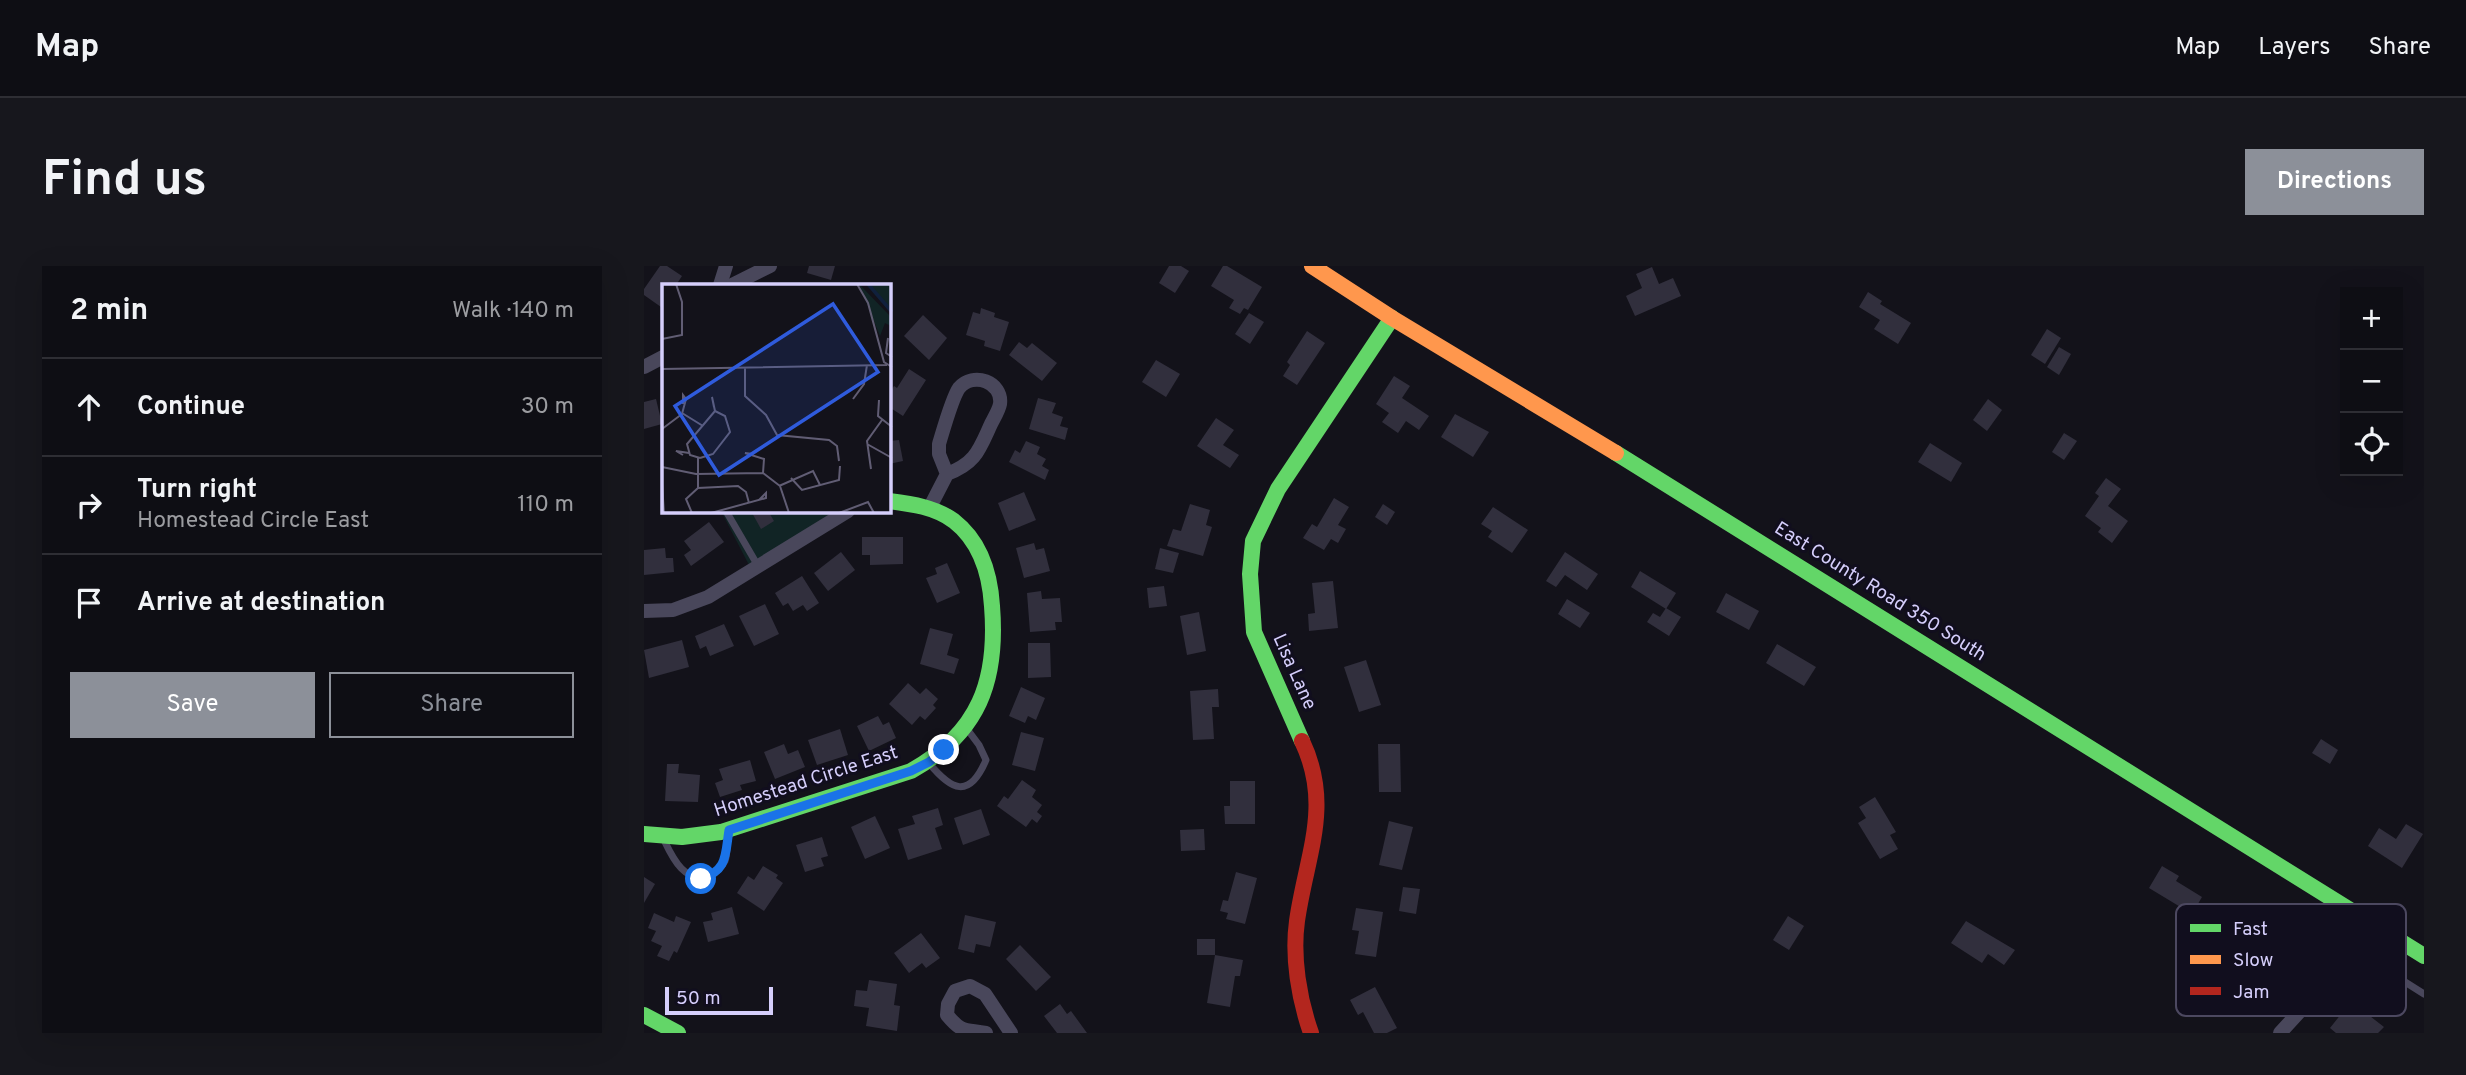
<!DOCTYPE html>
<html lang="en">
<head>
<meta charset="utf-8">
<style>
  body { margin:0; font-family:Overpass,sans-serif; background:#17171d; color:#f1f3f6 }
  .controls { position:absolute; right:21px; top:21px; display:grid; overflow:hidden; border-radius:0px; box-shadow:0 7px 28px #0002 }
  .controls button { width:63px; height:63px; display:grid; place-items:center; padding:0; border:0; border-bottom:2px solid #2e2e34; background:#0e0e14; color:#f1f3f6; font:35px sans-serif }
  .scale { position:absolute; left:21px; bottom:18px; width:108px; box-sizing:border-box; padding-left:7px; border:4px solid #d5cefb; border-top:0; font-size:19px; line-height:24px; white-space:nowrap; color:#d5cefb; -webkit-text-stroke:5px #110e1e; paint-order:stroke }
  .stop { position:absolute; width:21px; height:21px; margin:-16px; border:5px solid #1a73e8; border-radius:50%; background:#fff }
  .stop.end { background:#1a73e8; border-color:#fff; box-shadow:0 2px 7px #0008 }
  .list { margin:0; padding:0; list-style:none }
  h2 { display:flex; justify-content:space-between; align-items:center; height:91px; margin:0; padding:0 28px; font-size:30px }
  h2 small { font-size:23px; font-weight:400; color:#9b9ca0 }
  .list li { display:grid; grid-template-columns:46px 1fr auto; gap:21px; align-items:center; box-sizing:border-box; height:98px; padding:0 28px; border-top:2px solid #2e2e34 }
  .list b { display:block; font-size:26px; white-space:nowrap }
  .list p { margin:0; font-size:23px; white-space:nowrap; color:#9b9ca0 }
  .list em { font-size:23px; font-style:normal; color:#9b9ca0 }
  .actions { display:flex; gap:14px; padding:21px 28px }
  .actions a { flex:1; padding:16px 0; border:2px solid #8c9099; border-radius:0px; text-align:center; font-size:24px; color:#8c9099 }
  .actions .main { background:#8c9099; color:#fff }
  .icon { flex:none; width:38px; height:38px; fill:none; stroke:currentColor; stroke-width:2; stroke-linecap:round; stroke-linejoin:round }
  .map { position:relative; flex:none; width:1780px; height:767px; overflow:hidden; border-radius:0px }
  header { display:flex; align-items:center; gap:42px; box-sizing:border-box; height:98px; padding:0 35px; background:#0e0e14; border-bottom:2px solid #2e2e34 }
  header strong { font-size:33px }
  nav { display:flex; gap:38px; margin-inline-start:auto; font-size:24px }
  .intro { display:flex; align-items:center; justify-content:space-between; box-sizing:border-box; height:168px; padding:0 42px }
  h1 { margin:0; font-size:49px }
  .button { padding:18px 32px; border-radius:0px; background:#8c9099; color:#fff; font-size:24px; font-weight:700 }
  main { display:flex; gap:42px; padding:0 42px }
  aside { flex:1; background:#0e0e14; border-radius:0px; box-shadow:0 7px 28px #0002 }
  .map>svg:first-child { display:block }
  .green { fill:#112425 }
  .building { fill:#312f3d }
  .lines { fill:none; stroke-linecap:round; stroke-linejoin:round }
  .lane { stroke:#49475b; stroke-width:7 }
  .street { stroke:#49475b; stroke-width:14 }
  .fast { stroke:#63d668; stroke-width:16 }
  .slow { stroke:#ff974d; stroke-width:16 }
  .jam { stroke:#b3261e; stroke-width:16 }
  .route { stroke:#1a73e8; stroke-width:9 }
  .labels { text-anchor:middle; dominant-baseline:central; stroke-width:6; stroke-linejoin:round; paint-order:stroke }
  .street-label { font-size:19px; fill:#d5cefb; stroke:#110e1e }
  .inset-river { fill:none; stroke:#10203c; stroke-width:3.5 }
  .inset-road { fill:none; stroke:#615d74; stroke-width:2 }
  .view { fill:#2f5bdc; fill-opacity:0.15; stroke:#2f5bdc; stroke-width:3.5 }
  .inset-edge { fill:none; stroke:#d5cefb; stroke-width:3.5 }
  .key { fill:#110e1e; stroke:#4c4860; stroke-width:2 }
  .key-label { font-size:19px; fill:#d5cefb }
</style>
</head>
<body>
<header>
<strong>Map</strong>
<nav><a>Map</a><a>Layers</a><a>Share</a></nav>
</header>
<div class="intro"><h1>Find us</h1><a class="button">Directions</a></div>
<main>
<aside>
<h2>2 min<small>Walk · 140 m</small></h2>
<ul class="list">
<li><svg class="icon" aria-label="ahead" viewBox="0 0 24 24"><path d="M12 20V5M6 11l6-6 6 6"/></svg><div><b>Continue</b></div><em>30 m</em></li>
<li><svg class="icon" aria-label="right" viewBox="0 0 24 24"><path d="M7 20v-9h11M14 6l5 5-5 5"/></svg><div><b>Turn right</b><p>Homestead Circle East</p></div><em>110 m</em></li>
<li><svg class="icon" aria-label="arrive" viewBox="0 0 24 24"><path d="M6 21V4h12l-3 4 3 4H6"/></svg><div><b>Arrive at destination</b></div></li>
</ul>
<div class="actions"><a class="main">Save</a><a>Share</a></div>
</aside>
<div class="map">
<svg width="1780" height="767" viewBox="0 0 1780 767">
  <rect width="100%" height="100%" fill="#13121a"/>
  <polygon class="green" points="77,245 192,245 106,301"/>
  <g class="building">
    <polygon points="16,0 23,0 38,10 32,19 19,19 19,38 17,41 0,29 0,23"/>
    <polygon points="165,0 191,0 187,14 163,7"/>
    <polygon points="525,0 537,0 545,5 531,27 515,17"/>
    <polygon points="579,0 583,0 618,21 604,44 600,42 596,48 585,42 590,34 567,20"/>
    <polygon points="1008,1 1015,18 1029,12 1037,30 991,50 982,30 998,22 992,8"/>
    <polygon points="1224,26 1238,35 1236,38 1267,57 1254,78 1230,63 1236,54 1215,41"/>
    <polygon points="337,42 351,47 350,51 365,56 356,85 340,80 341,75 322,69 329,46 336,48"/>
    <polygon points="605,47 620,56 606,78 591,68"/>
    <polygon points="279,49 303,72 285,94 260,70"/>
    <polygon points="1403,63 1417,72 1401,98 1387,89"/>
    <polygon points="663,65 681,77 653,119 639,110 646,99 643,96"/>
    <polygon points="375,76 383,82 388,77 413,97 398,115 365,89"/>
    <polygon points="1415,81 1427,88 1415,109 1403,101"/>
    <polygon points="512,94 536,108 522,131 498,116"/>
    <polygon points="265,103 282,114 259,150 245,141 245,128 250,120 253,122"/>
    <polygon points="750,110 766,120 758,132 785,150 775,164 762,155 754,167 738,156 745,147 732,138"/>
    <polygon points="394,132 412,137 408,147 419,151 416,160 424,162 421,174 385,163"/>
    <polygon points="12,133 18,158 0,163 0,136"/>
    <polygon points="1344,133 1358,144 1343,165 1329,154"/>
    <polygon points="811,148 845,166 829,191 797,171"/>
    <polygon points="572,152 590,164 579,179 595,189 586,202 553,180"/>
    <polygon points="1420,167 1433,175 1420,194 1408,186"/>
    <polygon points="255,174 259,195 245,198 245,175"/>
    <polygon points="382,175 396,181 393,188 402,193 398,200 405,204 401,214 365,196 371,184 376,187"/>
    <polygon points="1286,177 1318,197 1307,216 1274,196"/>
    <polygon points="1462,212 1477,223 1464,240 1484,255 1468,277 1454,266 1457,262 1441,250 1455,230 1451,227"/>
    <polygon points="380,226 392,254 365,265 354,237"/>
    <polygon points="690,232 705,241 694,259 702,263 694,277 687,273 680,284 659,272 668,258 673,261"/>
    <polygon points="546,238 566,244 562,259 568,261 559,290 523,280 529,263 537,265"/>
    <polygon points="739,238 751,246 743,259 731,251"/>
    <polygon points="849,241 884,264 868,287 844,271 848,265 837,258"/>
    <polygon points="107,245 124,245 130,255 117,263"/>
    <polygon points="65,256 80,276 47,300 40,289 47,284 40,275"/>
    <polygon points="218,271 259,271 259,298 226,299 226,289 218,289"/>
    <polygon points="390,277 392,284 400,282 406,305 380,312 372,282"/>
    <polygon points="21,282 22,292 29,292 30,306 0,309 0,284"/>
    <polygon points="516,282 535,287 529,307 511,303"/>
    <polygon points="197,286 211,304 184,325 170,307"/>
    <polygon points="921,286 954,308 943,324 921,309 912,321 902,315"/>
    <polygon points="303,297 316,327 293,337 282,312 293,308 291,302"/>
    <polygon points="996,305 1032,327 1022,343 987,321"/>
    <polygon points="158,310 175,337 163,345 159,339 149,345 144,337 139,340 131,327"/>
    <polygon points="689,315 694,362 665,365 664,348 671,347 668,317"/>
    <polygon points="520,320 523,340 505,342 503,322"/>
    <polygon points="397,325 398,333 416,332 418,356 411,356 412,364 386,366 383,327"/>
    <polygon points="1082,327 1115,345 1105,364 1072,346"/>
    <polygon points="923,333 946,347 936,362 914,348"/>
    <polygon points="121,338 135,368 110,380 95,350"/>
    <polygon points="1022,342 1037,351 1025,370 1003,356 1009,347 1016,351"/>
    <polygon points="555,346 562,385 543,389 536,350"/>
    <polygon points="80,358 90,380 66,390 62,380 56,383 51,370"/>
    <polygon points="286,362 309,368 303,389 315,393 310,408 276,398"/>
    <polygon points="38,374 45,401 5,412 0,384"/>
    <polygon points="384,377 406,377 407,411 384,412"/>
    <polygon points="1133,378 1172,401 1160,420 1122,397"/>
    <polygon points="722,394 737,439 715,446 700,401"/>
    <polygon points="264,417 276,428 282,422 294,433 289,439 292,442 281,454 276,450 268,459 245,438"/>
    <polygon points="377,421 401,432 392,454 384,450 381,457 365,450"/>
    <polygon points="574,423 575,441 568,441 570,473 549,474 546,425"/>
    <polygon points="234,450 239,459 245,456 252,472 225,485 213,460"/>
    <polygon points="196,463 204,489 173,499 164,474"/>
    <polygon points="377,466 400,472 391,505 368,499"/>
    <polygon points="1677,473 1694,484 1686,498 1668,487"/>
    <polygon points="140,478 144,488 154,484 161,501 131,513 120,486"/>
    <polygon points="734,478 756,478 757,526 735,526"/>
    <polygon points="106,494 112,515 96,519 98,524 76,531 71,517 79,514 75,503"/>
    <polygon points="23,498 35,498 34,507 56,509 54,536 21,535"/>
    <polygon points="378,514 392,524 388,531 398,539 393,546 398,550 393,557 388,553 382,561 353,540 360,530 364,533"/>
    <polygon points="586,515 611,515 611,558 581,558 580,540 586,540"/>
    <polygon points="1231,531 1252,566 1246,569 1254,583 1236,593 1214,557 1222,552 1215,541"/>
    <polygon points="294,542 299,559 291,562 298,583 264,594 254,563 271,558 268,550"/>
    <polygon points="337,543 346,569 319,579 310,552"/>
    <polygon points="231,550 246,582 221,593 207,561"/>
    <polygon points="745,555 769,561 758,604 735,599"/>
    <polygon points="1762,558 1779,568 1758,602 1724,580 1735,562 1752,573"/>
    <polygon points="560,563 561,584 537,585 536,564"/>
    <polygon points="178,571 184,590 177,592 180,600 161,606 152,579"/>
    <polygon points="119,600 134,609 132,612 139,617 120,645 93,627 104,610 110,614"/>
    <polygon points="1518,600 1535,610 1532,615 1558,631 1548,648 1505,622"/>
    <polygon points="592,606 613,612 601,658 582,653 584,647 576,645 579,634 584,635"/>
    <polygon points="0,611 11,618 0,637"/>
    <polygon points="759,621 776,623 772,648 755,645"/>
    <polygon points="88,641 95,668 64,676 59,656 69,654 67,647"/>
    <polygon points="712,642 739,646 732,691 711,688 715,665 708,664"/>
    <polygon points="10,647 30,656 32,650 47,656 33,687 30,685 25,695 13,690 18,680 7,675 12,665 4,662"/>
    <polygon points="321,649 352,656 346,681 332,678 330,687 314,683"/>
    <polygon points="1144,650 1160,660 1145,684 1129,674"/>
    <polygon points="1322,655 1371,684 1360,699 1344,688 1338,697 1307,677"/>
    <polygon points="277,667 296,692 282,702 278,697 265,707 250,687"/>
    <rect x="553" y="673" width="18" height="16"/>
    <polygon points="376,679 407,711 392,725 362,693"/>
    <polygon points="571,689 599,694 596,710 591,710 586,741 563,737"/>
    <polygon points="225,714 253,718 250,739 256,740 253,765 222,760 225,742 210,740 212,724 223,725"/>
    <polygon points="731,721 753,762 743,767 730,767 719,746 714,749 706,734"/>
    <polygon points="1717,723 1732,735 1722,747 1740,761 1734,767 1692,767 1686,762"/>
    <polygon points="416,738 423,748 427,745 443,767 413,767 400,750"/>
  </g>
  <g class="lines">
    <g class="lane">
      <polyline points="82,245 114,300"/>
      <path d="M285,497C307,524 325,534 342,494L335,479L323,463"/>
      <path d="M21,576C29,593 42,618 65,610C71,608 78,601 81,595C84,587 83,575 84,567"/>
      <polyline points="1712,685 1780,728"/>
    </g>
    <g class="street">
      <polyline points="76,19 82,0"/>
      <polyline points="88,19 126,0"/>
      <polyline points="0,101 19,91"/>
      <path d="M286,241L303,208C332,197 335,184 347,158C350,152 355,144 356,138C359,116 329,105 315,122C308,132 299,165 295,178V188L303,208"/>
      <polyline points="0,345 29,344 64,331 204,245"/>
      <path d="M342,767C320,763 318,767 303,749L304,738L311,725L326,720L341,728L367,767"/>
      <polyline points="1636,767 1733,661"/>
    </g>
    <g class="fast">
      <polyline points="972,187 1780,690"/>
      <polyline points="658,475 610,366 606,308 609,275 634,223 748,52"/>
      <path d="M0,568L38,571L77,566L267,505C335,467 354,415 348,340C346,308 337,276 310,255C291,241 268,238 245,235"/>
      <polyline points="0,749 34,767"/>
    </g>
    <polyline class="slow" points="668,0 748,52 972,187"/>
    <path class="jam" d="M658,475C689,540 662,590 653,655C648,691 655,733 667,767"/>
  </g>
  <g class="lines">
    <path class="route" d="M57,613C84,604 81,589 85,564L267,505L285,496L300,484"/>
  </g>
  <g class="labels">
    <g class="street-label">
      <text transform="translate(1236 326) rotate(32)">East County Road 350 South</text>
      <text transform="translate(650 406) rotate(66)">Lisa Lane</text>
      <text transform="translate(162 516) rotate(-18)">Homestead Circle East</text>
    </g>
  </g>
  <g transform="translate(18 18)">
    <rect width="229" height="229" fill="#13121a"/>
    <path d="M197,0L229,33V42L223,39L218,52ZM208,0H228L229,24L220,17Z" fill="#112425"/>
    <path class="inset-river" d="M206,0L230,28"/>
    <path class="inset-road" d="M195,0L206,19L222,78L230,83M226,54L224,69L230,73M0,55L20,51V18L14,0M83,84V112L104,131L115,151L167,156L175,162L177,177M0,85L225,81M191,115L202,100L205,81M217,116L216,132L230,143M52,123L50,113L53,127M20,129L41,142M0,145L20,130L24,115L21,111V120M205,160L230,174M91,170L83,169L102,175L101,189M21,171L14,167L27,169M36,174V204M38,174L51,170L68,148L63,132L53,127M38,174L28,171L25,160L53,127M0,183L34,190L101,189L118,202L127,229M209,185L205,157L220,136M129,194L140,206L177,196L178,182M0,200L2,229M117,202L151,187L158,201M30,229L24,215L36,204L76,202L84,208L87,219M49,229L104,214V209L97,216M177,229L206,218L212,229"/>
    <path class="view" d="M171,20L216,88L57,191L13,122Z"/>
    <rect width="229" height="229" class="inset-edge"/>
  </g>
  <rect x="1532" y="638" width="230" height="112" rx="10" class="key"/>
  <rect x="1546" y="658" width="31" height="8" fill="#63d668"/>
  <rect x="1546" y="689" width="31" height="9" fill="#ff974d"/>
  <rect x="1546" y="721" width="31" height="8" fill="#b3261e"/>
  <g class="key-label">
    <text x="1589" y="669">Fast</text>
    <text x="1589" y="700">Slow</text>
    <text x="1589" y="732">Jam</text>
  </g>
</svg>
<div class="controls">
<button>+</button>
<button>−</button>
<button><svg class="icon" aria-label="locate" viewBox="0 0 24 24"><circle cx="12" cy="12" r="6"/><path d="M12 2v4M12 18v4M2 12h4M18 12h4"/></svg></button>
</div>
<div class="scale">50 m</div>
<div class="stop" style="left:57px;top:613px"></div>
<div class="stop end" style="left:300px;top:484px"></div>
</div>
</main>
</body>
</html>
